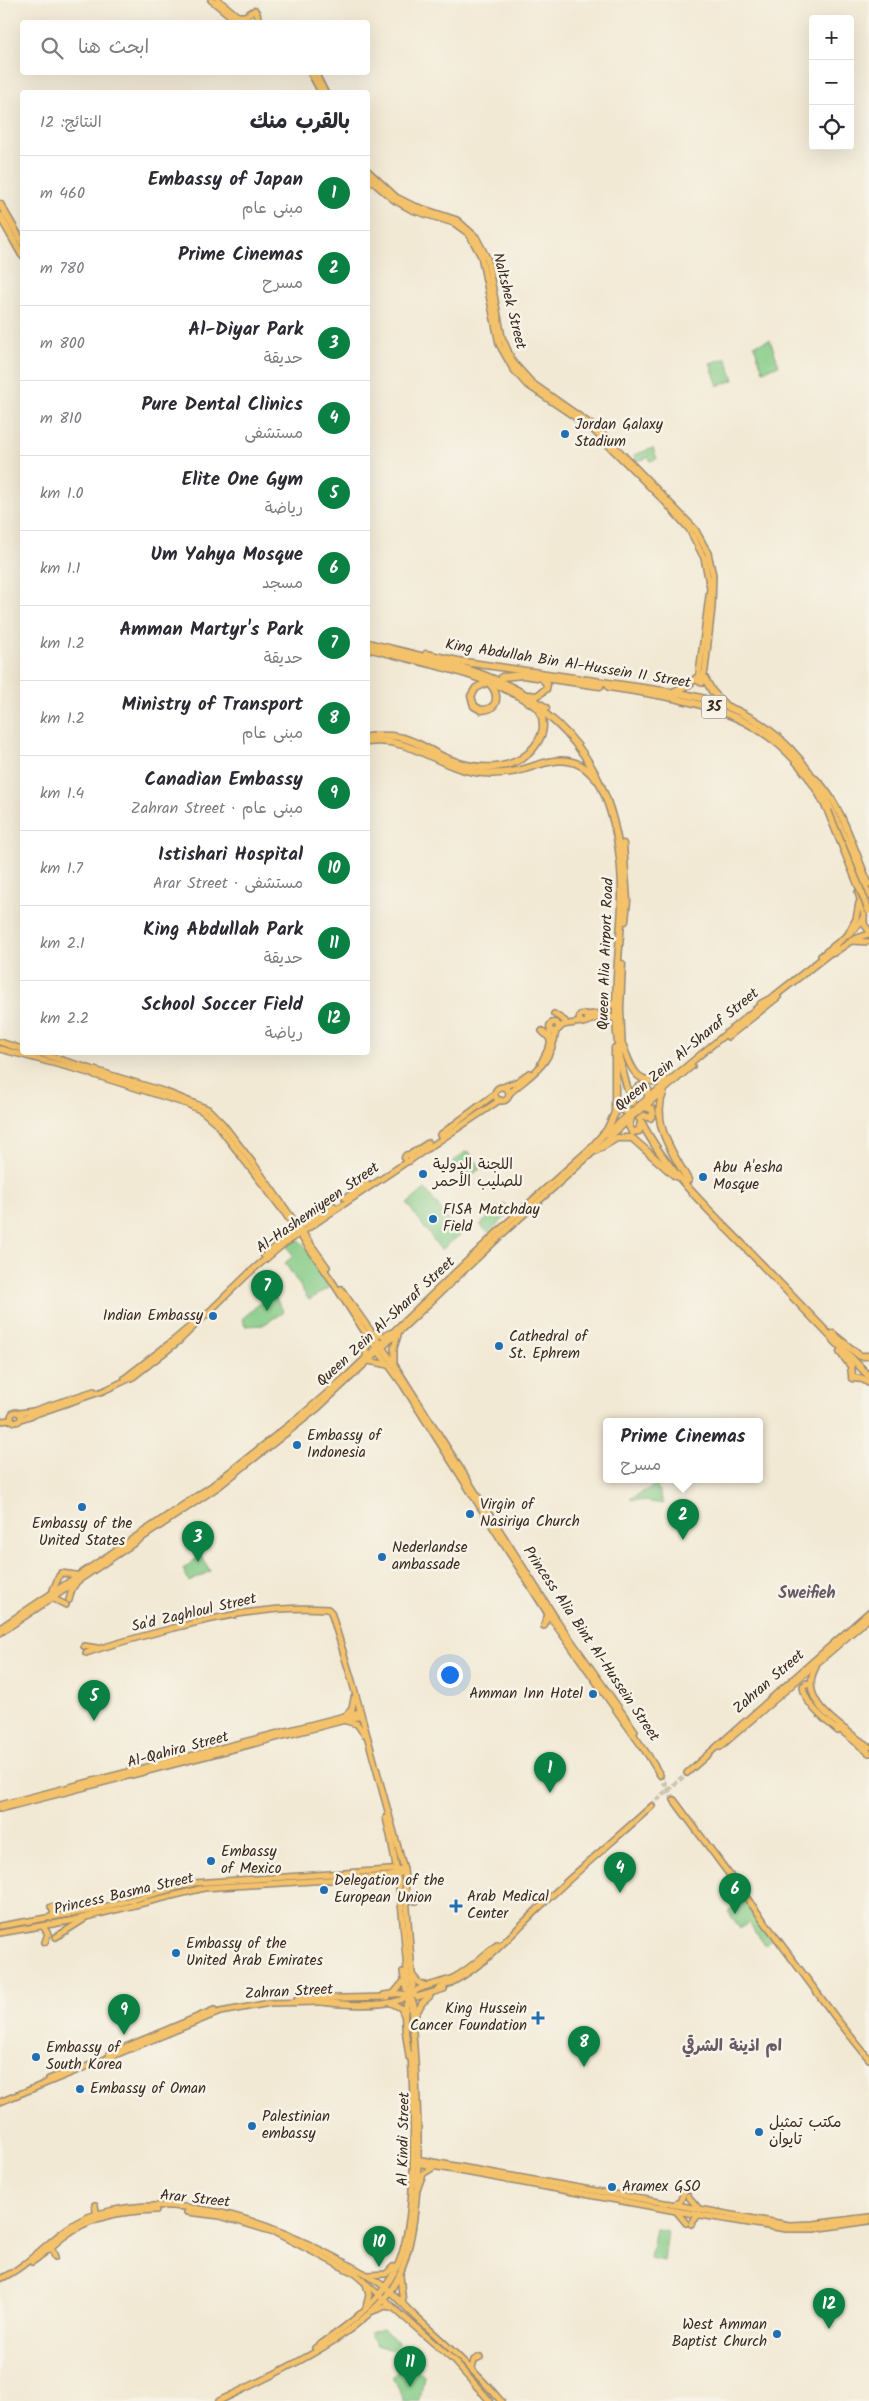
<!DOCTYPE html>
<html lang="ar">
<head>
<meta charset="utf-8">
<style>
  body { margin:0; font-family:Kalam,"Playpen Sans Arabic",sans-serif; background:#f7f7f7; color:#2b2b33; direction:rtl }
  .controls { position:absolute; right:15px; top:15px; display:grid; overflow:hidden; border-radius:5px; box-shadow:0 5px 20px #0002 }
  .controls button { width:45px; height:45px; display:grid; place-items:center; padding:0; border:0; border-bottom:1px solid #e1e1e2; background:#fff; color:#2b2b33; font:25px sans-serif }
  .you { position:absolute; left:449px; top:1674px; width:18px; height:18px; margin:-12px; border:4px solid #fff; border-radius:50%; background:#1a73e8; box-shadow:0 0 0 8px #1a73e833 }
  .badge { display:grid; place-items:center; width:32px; height:32px; border-radius:50%; background:#0b8043; color:#fff; font-size:16px; font-weight:700 }
  .pin { position:absolute; translate:-50% -41px; filter:drop-shadow(0 1px 2px #0008) }
  .pin::after { content:''; position:absolute; top:26px; width:18px; height:15px; background:inherit; clip-path:polygon(0 0,100% 0,50% 100%) }
  .popup { position:absolute; left:603px; top:1418px; width:160px; height:65px; box-sizing:border-box; display:grid; place-content:center; border-radius:5px; background:#fff; filter:drop-shadow(0 1px 4px #0005); font-size:16px; white-space:nowrap; color:#7c7c81 }
  .popup b { font-size:19px; color:#2b2b33 }
  .popup::after { content:''; position:absolute; left:50%; top:100%; margin-left:-10px; border:10px solid transparent; border-top-color:#fff }
  .list { margin:0; padding:0; list-style:none }
  h2 { display:flex; justify-content:space-between; align-items:center; height:65px; margin:0; padding:0 20px; font-size:21px }
  h2 small { font-size:16px; font-weight:400; color:#7c7c81 }
  .list li { display:grid; grid-template-columns:32px 1fr auto; gap:15px; align-items:center; box-sizing:border-box; height:75px; padding:0 20px; border-top:1px solid #e1e1e2 }
  .list b { display:block; font-size:19px; white-space:nowrap }
  .list p { margin:0; font-size:16px; white-space:nowrap; color:#7c7c81 }
  .list em { font-size:16px; font-style:normal; color:#7c7c81 }
  .icon { flex:none; width:28px; height:28px; fill:none; stroke:currentColor; stroke-width:2; stroke-linecap:round; stroke-linejoin:round }
  .map { position:relative; flex:none; width:869px; height:2401px; overflow:hidden; direction:ltr }
  .search { position:absolute; background:#fff; box-shadow:0 5px 20px #0002; left:20px; top:20px; width:350px; height:55px; display:flex; align-items:center; gap:12px; box-sizing:border-box; padding:0 18px; border-radius:5px; color:#7c7c81; font-size:19px }
  .panel { position:absolute; background:#fff; box-shadow:0 5px 20px #0002; left:20px; top:90px; width:350px; height:965px; border-radius:5px; direction:rtl }
  .map>svg:first-child { display:block }
  .green { fill:#83ca85; stroke:#5f7a52 }
  .lines { fill:none; stroke-linecap:round; stroke-linejoin:round }
  .major-tunnel { stroke:#cdc3b0; stroke-width:5; stroke-dasharray:5 2.5; stroke-linecap:butt }
  .major-casing { stroke:#968a79; stroke-width:8 }
  .highway-casing { stroke:#968a79; stroke-width:9 }
  .major { stroke:#f4c26a; stroke-width:5 }
  .highway { stroke:#f4c26a; stroke-width:6 }
  .major-bridge-casing { stroke:#968a79; stroke-width:8; stroke-linecap:butt }
  .highway-bridge-casing { stroke:#968a79; stroke-width:9; stroke-linecap:butt }
  .major-bridge { stroke:#f4c26a; stroke-width:5 }
  .highway-bridge { stroke:#f4c26a; stroke-width:6 }
  .poi-dot { fill:#1f6fb2; stroke:#f7f3e8; stroke-width:2 }
  .labels { text-anchor:middle; dominant-baseline:central; stroke-width:5; stroke-linejoin:round; paint-order:stroke }
  .shield { fill:#f7f3e8; stroke:#73665b; stroke-width:1 }
  .shield-label { font-size:14px; font-weight:bold; fill:#3b2a1e }
  .street-label { font-size:15px; fill:#3b2a1e; stroke:#f7f3e8 }
  .poi-label { font-size:15px; fill:#3b2a1e; stroke:#f7f3e8; text-anchor:start }
  .neighbourhood-label { font-size:16px; font-weight:bold; fill:#675a65; stroke:#f7f3e8 }
</style>
</head>
<body>
<div class="map">
<svg width="869" height="2401" viewBox="0 0 869 2401">
  <rect width="100%" height="100%" fill="#f7f3e8"/>
  <filter id="ink" filterUnits="userSpaceOnUse"><feTurbulence type="fractalNoise" baseFrequency=".02" numOctaves="2"/><feDisplacementMap in="SourceGraphic" scale="10" xChannelSelector="R" yChannelSelector="G"/><feConvolveMatrix kernelMatrix="1 2 1 2 8 2 1 2 1" color-interpolation-filters="sRGB"/></filter>
  <filter id="wash" filterUnits="userSpaceOnUse"><feTurbulence type="fractalNoise" baseFrequency=".0096" numOctaves="4" result="noise"/><feDisplacementMap in="SourceGraphic" scale="20" xChannelSelector="R" yChannelSelector="G"/><feGaussianBlur stdDeviation="1.12" result="paint"/><feColorMatrix in="noise" values="0 0 0 0 0 0 0 0 0 0 0 0 0 0 0 0 0 1.4 0 .05"/><feComposite in="paint" operator="in"/></filter>
  <g filter="url(#wash)">
    <rect width="100%" height="100%" fill="#f2e9d4"/>
    <g class="green">
      <polygon points="770,340 779,365 763,371 754,345"/>
      <polygon points="726,358 734,380 718,386 710,363"/>
      <polygon points="653,448 657,459 650,461 649,457 636,462 634,455"/>
      <polygon points="465,1152 470,1153 481,1168 464,1181 452,1163"/>
      <polygon points="425,1189 460,1235 441,1250 407,1204"/>
      <polygon points="504,1204 511,1212 488,1233 480,1225"/>
      <polygon points="294,1240 300,1241 304,1245 331,1286 309,1300 285,1263 293,1256 286,1244"/>
      <polygon points="269,1295 275,1297 283,1310 282,1313 263,1325 245,1326 242,1319"/>
      <polygon points="656,1485 664,1504 630,1499"/>
      <polygon points="201,1555 210,1571 189,1582 183,1569"/>
      <polygon points="746,1899 774,1938 765,1945 749,1923 740,1928 728,1912"/>
      <polygon points="656,2229 668,2231 664,2261 650,2258"/>
      <polygon points="383,2329 399,2343 392,2350 377,2345 369,2333"/>
      <polygon points="407,2362 424,2375 420,2401 405,2401 392,2377"/>
    </g>
  </g>
  <g filter="url(#ink)">
    <g class="lines">
      <g class="major-tunnel">
        <polyline points="808,1688 813,1666"/>
        <polyline points="660,1775 674,1800"/>
        <polyline points="651,1805 687,1773"/>
        <polyline points="421,1991 439,1986"/>
        <polyline points="388,1999 425,1992"/>
      </g>
      <g class="major-casing">
        <g id="major">
          <polyline points="211,0 238,22"/>
          <polyline points="218,0 245,22"/>
          <polyline points="257,13 259,22"/>
          <polyline points="237,16 245,16 255,10"/>
          <polyline points="310,72 321,92"/>
          <polyline points="315,72 325,92"/>
          <polyline points="368,171 396,197 412,205 457,220 476,237 487,258 502,337 513,362 532,383 599,430 695,529 708,553 713,575 712,607 705,670 702,683 698,681 710,588 704,558 689,529 667,504 591,428 526,384 513,369 499,344 481,256 469,234 454,223 412,210 394,200 368,178"/>
          <path d="M816,779C842,803 855,853 869,884"/>
          <polyline points="858,892 864,915"/>
          <polyline points="864,917 864,924 869,931"/>
          <polyline points="849,932 856,919 859,903"/>
          <polyline points="851,941 869,942"/>
          <polyline points="834,953 854,939 869,934"/>
          <polyline points="821,956 855,929 864,917"/>
          <polyline points="554,1014 565,1021"/>
          <polyline points="587,1015 601,1013 615,1002"/>
          <path d="M588,1021L586,1014L580,1015L579,1020L583,1023C593,1021 604,1011 615,1019"/>
          <circle cx="554" cy="1027" r="4.5"/>
          <polyline points="559,1029 563,1025 581,1022"/>
          <polyline points="542,1031 550,1039"/>
          <polyline points="728,1037 778,997"/>
          <polyline points="0,1042 22,1049"/>
          <polyline points="0,1049 79,1070 187,1104 202,1111 215,1122 284,1212 330,1278 366,1334 403,1385 548,1614 648,1755 660,1775"/>
          <polyline points="36,1052 166,1092 208,1109 222,1123 253,1163 327,1267"/>
          <polyline points="541,1063 550,1045 550,1031"/>
          <polyline points="503,1087 518,1081 529,1073"/>
          <circle cx="502" cy="1094" r="7"/>
          <path d="M509,1094C532,1073 551,1066 556,1031"/>
          <polyline points="641,1104 764,1002"/>
          <polyline points="643,1108 692,1066"/>
          <polyline points="606,1134 632,1112"/>
          <polyline points="440,1135 495,1094"/>
          <circle cx="408" cy="1158" r="3.5"/>
          <polyline points="409,1155 428,1143"/>
          <polyline points="412,1159 500,1100"/>
          <polyline points="345,1198 367,1184"/>
          <polyline points="264,1256 300,1227 334,1206"/>
          <polyline points="341,1289 394,1364 556,1619 635,1731"/>
          <polyline points="372,1333 383,1336 390,1333"/>
          <polyline points="366,1334 366,1358"/>
          <polyline points="369,1361 388,1365"/>
          <polyline points="394,1364 394,1348 398,1335"/>
          <polyline points="125,1378 174,1340 200,1318"/>
          <circle cx="16" cy="1417" r="5"/>
          <polyline points="19,1413 33,1411 94,1391"/>
          <polyline points="21,1419 103,1391 133,1377 179,1341 249,1273 280,1247 408,1161"/>
          <polyline points="0,1421 12,1420"/>
          <polyline points="61,1573 76,1575"/>
          <polyline points="53,1590 59,1576"/>
          <polyline points="52,1598 66,1605"/>
          <polyline points="69,1600 72,1589 76,1583"/>
          <polyline points="544,1626 548,1614"/>
          <polyline points="0,1628 213,1485 303,1414 348,1375 508,1222 594,1145"/>
          <polyline points="0,1633 218,1487 318,1408 509,1228 631,1118"/>
          <polyline points="84,1646 97,1648"/>
          <path d="M86,1653C112,1644 139,1637 166,1630C220,1616 272,1605 328,1609L331,1612L352,1681L404,1869L413,1986C410,1992 406,1998 400,2000C380,2007 342,2005 322,2002"/>
          <path d="M816,1667C795,1702 846,1729 869,1747"/>
          <path d="M811,1686L807,1683L803,1686C804,1704 825,1720 838,1731"/>
          <polyline points="346,1715 352,1709 354,1698"/>
          <polyline points="346,1721 357,1724 364,1734"/>
          <polyline points="838,1728 869,1753"/>
          <polyline points="720,1747 869,1618"/>
          <polyline points="687,1773 869,1612"/>
          <polyline points="674,1800 836,2018 869,2059"/>
          <polyline points="0,1805 360,1712"/>
          <polyline points="0,1809 361,1716"/>
          <path d="M386,1818C400,1873 404,1929 408,1985"/>
          <polyline points="406,1899 416,1901"/>
          <polyline points="51,1907 54,1912 51,1918"/>
          <polyline points="58,1907 75,1912"/>
          <polyline points="0,1926 93,1910 194,1883 404,1869"/>
          <polyline points="43,1926 48,1934 45,1942"/>
          <polyline points="0,1933 70,1921 204,1888 389,1876 404,1872"/>
          <polyline points="56,1937 83,1920"/>
          <polyline points="403,1972 406,1989 417,1997 444,1989"/>
          <polyline points="412,1975 419,1983 427,1986"/>
          <path d="M440,1988C484,1970 512,1932 546,1901C580,1868 617,1838 652,1806"/>
          <polyline points="393,1994 404,1981"/>
          <path d="M384,1995C403,1992 415,1992 415,2015"/>
          <polyline points="297,1999 388,1997"/>
          <polyline points="391,2003 401,2008 404,2015"/>
          <polyline points="416,2014 422,2003 430,1996"/>
          <polyline points="109,2054 214,2010"/>
          <path d="M409,2057C407,2038 396,1999 419,1989C430,1984 442,1983 453,1978C469,1970 482,1956 497,1945"/>
          <polyline points="49,2079 67,2072"/>
          <polyline points="0,2102 220,2012 270,2003 323,2002"/>
          <polyline points="416,2159 789,2225 813,2224 869,2217"/>
          <polyline points="416,2163 676,2211 786,2229 814,2229 869,2221"/>
          <polyline points="418,2187 423,2174 434,2167"/>
          <polyline points="688,2196 699,2209"/>
          <polyline points="95,2205 97,2216"/>
          <polyline points="673,2205 680,2202 684,2192"/>
          <polyline points="676,2211 686,2223"/>
          <polyline points="187,2212 220,2216 274,2232 354,2273 453,2360 490,2401"/>
          <polyline points="691,2224 699,2214"/>
          <polyline points="51,2246 55,2257"/>
          <path d="M32,2262C43,2255 52,2246 62,2238C89,2216 123,2211 156,2210"/>
          <polyline points="368,2275 386,2274 393,2267"/>
          <polyline points="400,2275 403,2304"/>
          <path d="M0,2279C36,2263 59,2224 97,2214C177,2192 259,2217 330,2255C347,2264 366,2273 382,2285C395,2295 406,2308 418,2319C447,2345 475,2371 501,2401"/>
          <polyline points="366,2307 369,2295 366,2284"/>
          <polyline points="373,2311 386,2306 394,2308"/>
          <path d="M315,2348C346,2327 378,2304 396,2269C419,2223 414,2108 411,2054"/>
          <polyline points="472,2368 474,2360 480,2357"/>
          <path d="M219,2401C274,2374 352,2341 390,2291C432,2235 416,2075 411,2005"/>
        </g>
      </g>
      <g class="highway-casing">
        <g id="highway">
          <polyline points="0,204 22,242"/>
          <polyline points="0,216 22,255"/>
          <path d="M368,643C428,658 494,670 546,708"/>
          <path d="M368,648C411,660 462,669 503,688C599,732 628,824 621,923C616,984 609,1043 632,1101C654,1159 702,1203 744,1246C786,1290 827,1333 869,1376"/>
          <path d="M426,654L458,661L684,694C802,717 828,798 869,896"/>
          <polyline points="502,677 523,675 600,686"/>
          <polyline points="704,677 712,691 724,704"/>
          <path d="M484,684L476,688L471,696L474,706L481,710C499,710 500,694 489,683"/>
          <path d="M609,687C702,701 782,714 827,809"/>
          <polyline points="673,692 688,685 699,676"/>
          <polyline points="529,695 537,696 546,689 547,684 542,678"/>
          <path d="M368,737C382,735 396,735 409,740C424,745 436,755 451,760C478,771 516,772 535,746C544,734 545,724 540,711"/>
          <path d="M368,742C413,736 440,770 483,773C494,774 506,773 517,771C538,766 559,754 580,765C587,768 591,774 597,780"/>
          <polyline points="623,844 627,901 625,921"/>
          <polyline points="761,1004 772,998 836,948"/>
          <path d="M623,1046C633,1074 638,1085 669,1081"/>
          <polyline points="622,1051 620,1008 622,964"/>
          <path d="M664,1090C650,1123 672,1151 688,1180"/>
          <polyline points="633,1094 637,1088 643,1085 648,1090 648,1098"/>
          <polyline points="630,1113 622,1110 621,1104 626,1100 632,1101"/>
          <polyline points="642,1115 650,1118 653,1114 652,1109 645,1107"/>
          <polyline points="631,1118 629,1126 632,1132 639,1131 641,1122"/>
          <polyline points="592,1147 607,1130 615,1113 615,1048"/>
          <polyline points="595,1151 617,1138 632,1138 675,1176"/>
          <polyline points="833,1334 860,1356 869,1356"/>
          <polyline points="840,1352 851,1366 852,1375"/>
          <polyline points="852,1378 863,1379 869,1383"/>
        </g>
      </g>
      <use href="#major" class="major"/>
      <use href="#highway" class="highway"/>
      <g class="major-bridge-casing">
        <g id="major-bridge">
          <polyline points="632,1111 641,1104"/>
          <polyline points="634,1115 643,1108"/>
        </g>
      </g>
      <g class="highway-bridge-casing">
        <polyline id="highway-bridge" points="828,811 869,911"/>
      </g>
      <use href="#major-bridge" class="major-bridge"/>
      <use href="#highway-bridge" class="highway-bridge"/>
    </g>
  </g>
  <g class="poi-dot">
    <circle cx="565" cy="434" r="5"/>
    <circle cx="423" cy="1174" r="5"/>
    <circle cx="703" cy="1177" r="5"/>
    <circle cx="433" cy="1219" r="5"/>
    <circle cx="213" cy="1316" r="5"/>
    <circle cx="499" cy="1346" r="5"/>
    <circle cx="297" cy="1445" r="5"/>
    <circle cx="82" cy="1507" r="5"/>
    <circle cx="470" cy="1514" r="5"/>
    <circle cx="382" cy="1557" r="5"/>
    <circle cx="593" cy="1694" r="5"/>
    <circle cx="211" cy="1861" r="5"/>
    <circle cx="324" cy="1890" r="5"/>
    <path d="M453.5 1898.5h5v5h5v5h-5v5h-5v-5h-5v-5h5z"/>
    <circle cx="176" cy="1953" r="5"/>
    <path d="M535.5 2010.5h5v5h5v5h-5v5h-5v-5h-5v-5h5z"/>
    <circle cx="36" cy="2057" r="5"/>
    <circle cx="80" cy="2089" r="5"/>
    <circle cx="252" cy="2126" r="5"/>
    <circle cx="759" cy="2132" r="5"/>
    <circle cx="612" cy="2187" r="5"/>
    <circle cx="777" cy="2334" r="5"/>
  </g>
  <g class="labels">
    <rect class="shield" x="701.5" y="695.5" width="25" height="23" rx="4"/>
    <g class="shield-label">
      <text x="714" y="707">35</text>
    </g>
    <g class="street-label">
      <text transform="translate(509 301) rotate(76)">Naltshek Street</text>
      <text transform="translate(568 664) rotate(9)">King Abdullah Bin Al-Hussein II Street</text>
      <text transform="translate(606 954) rotate(-88)">Queen Alia Airport Road</text>
      <text transform="translate(687 1050) rotate(-40)">Queen Zein Al-Sharaf Street</text>
      <text transform="translate(318 1208) rotate(-35)">Al-Hashemiyeen Street</text>
      <text transform="translate(386 1322) rotate(-43)">Queen Zein Al-Sharaf Street</text>
      <text transform="translate(194 1613) rotate(-13)">Sa'd Zaghloul Street</text>
      <text transform="translate(591 1644) rotate(56)">Princess Alia Bint Al-Hussein Street</text>
      <text transform="translate(769 1682) rotate(-41)">Zahran Street</text>
      <text transform="translate(178 1750) rotate(-15)">Al-Qahira Street</text>
      <text transform="translate(124 1894) rotate(-13)">Princess Basma Street</text>
      <text transform="translate(289 1992) rotate(-3)">Zahran Street</text>
      <text transform="translate(404 2139) rotate(-89)">Al Kindi Street</text>
      <text transform="translate(195 2199) rotate(6)">Arar Street</text>
    </g>
    <g class="poi-label">
      <text x="575" y="425">Jordan Galaxy<tspan x="575" dy="17">Stadium</tspan></text>
      <text x="433" y="1165">اللجنة الدولية<tspan x="433" dy="17">للصليب الأحمر</tspan></text>
      <text x="713" y="1168">Abu A'esha<tspan x="713" dy="17">Mosque</tspan></text>
      <text x="443" y="1210">FISA Matchday<tspan x="443" dy="17">Field</tspan></text>
      <text x="203" y="1316" text-anchor="end">Indian Embassy</text>
      <text x="509" y="1337">Cathedral of<tspan x="509" dy="17">St. Ephrem</tspan></text>
      <text x="307" y="1436">Embassy of<tspan x="307" dy="17">Indonesia</tspan></text>
      <text x="480" y="1505">Virgin of<tspan x="480" dy="17">Nasiriya Church</tspan></text>
      <text x="82" y="1524" text-anchor="middle">Embassy of the<tspan x="82" dy="17">United States</tspan></text>
      <text x="392" y="1548">Nederlandse<tspan x="392" dy="17">ambassade</tspan></text>
      <text x="583" y="1694" text-anchor="end">Amman Inn Hotel</text>
      <text x="221" y="1852">Embassy<tspan x="221" dy="17">of Mexico</tspan></text>
      <text x="334" y="1881">Delegation of the<tspan x="334" dy="17">European Union</tspan></text>
      <text x="467" y="1897">Arab Medical<tspan x="467" dy="17">Center</tspan></text>
      <text x="186" y="1944">Embassy of the<tspan x="186" dy="17">United Arab Emirates</tspan></text>
      <text x="527" y="2009" text-anchor="end">King Hussein<tspan x="527" dy="17">Cancer Foundation</tspan></text>
      <text x="46" y="2048">Embassy of<tspan x="46" dy="17">South Korea</tspan></text>
      <text x="90" y="2089">Embassy of Oman</text>
      <text x="262" y="2117">Palestinian<tspan x="262" dy="17">embassy</tspan></text>
      <text x="769" y="2123">مكتب تمثيل<tspan x="769" dy="17">تايوان</tspan></text>
      <text x="622" y="2187">Aramex GSO</text>
      <text x="767" y="2325" text-anchor="end">West Amman<tspan x="767" dy="17">Baptist Church</tspan></text>
    </g>
    <g class="neighbourhood-label">
      <text x="807" y="1593">Sweifieh</text>
      <text x="732" y="2046">ام اذينة الشرقي</text>
    </g>
  </g>
</svg>
<div class="controls">
<button>+</button>
<button>−</button>
<button><svg class="icon" aria-label="locate" viewBox="0 0 24 24"><circle cx="12" cy="12" r="6"/><path d="M12 2v4M12 18v4M2 12h4M18 12h4"/></svg></button>
</div>
<div class="you"></div>
<div class="pin badge" style="left:550px;top:1793px">1</div>
<div class="pin badge" style="left:683px;top:1540px">2</div>
<div class="popup"><b>Prime Cinemas</b>مسرح</div>
<div class="pin badge" style="left:198px;top:1562px">3</div>
<div class="pin badge" style="left:620px;top:1893px">4</div>
<div class="pin badge" style="left:94px;top:1721px">5</div>
<div class="pin badge" style="left:735px;top:1914px">6</div>
<div class="pin badge" style="left:267px;top:1311px">7</div>
<div class="pin badge" style="left:584px;top:2067px">8</div>
<div class="pin badge" style="left:124px;top:2035px">9</div>
<div class="pin badge" style="left:379px;top:2267px">10</div>
<div class="pin badge" style="left:410px;top:2387px">11</div>
<div class="pin badge" style="left:829px;top:2329px">12</div>
<div class="search"><svg class="icon" aria-label="search" viewBox="0 0 24 24"><circle cx="10" cy="10" r="6"/><path d="M15 15l6 6"/></svg>ابحث هنا</div>
<section class="panel">
<h2>بالقرب منك<small>النتائج: 12</small></h2>
<ul class="list">
<li><span class="badge">1</span><div><b>Embassy of Japan</b><p>مبنى عام</p></div><em>460 m</em></li>
<li><span class="badge">2</span><div><b>Prime Cinemas</b><p>مسرح</p></div><em>780 m</em></li>
<li><span class="badge">3</span><div><b>Al-Diyar Park</b><p>حديقة</p></div><em>800 m</em></li>
<li><span class="badge">4</span><div><b>Pure Dental Clinics</b><p>مستشفى</p></div><em>810 m</em></li>
<li><span class="badge">5</span><div><b>Elite One Gym</b><p>رياضة</p></div><em>1.0 km</em></li>
<li><span class="badge">6</span><div><b>Um Yahya Mosque</b><p>مسجد</p></div><em>1.1 km</em></li>
<li><span class="badge">7</span><div><b>Amman Martyr's Park</b><p>حديقة</p></div><em>1.2 km</em></li>
<li><span class="badge">8</span><div><b>Ministry of Transport</b><p>مبنى عام</p></div><em>1.2 km</em></li>
<li><span class="badge">9</span><div><b>Canadian Embassy</b><p>مبنى عام · Zahran Street</p></div><em>1.4 km</em></li>
<li><span class="badge">10</span><div><b>Istishari Hospital</b><p>مستشفى · Arar Street</p></div><em>1.7 km</em></li>
<li><span class="badge">11</span><div><b>King Abdullah Park</b><p>حديقة</p></div><em>2.1 km</em></li>
<li><span class="badge">12</span><div><b>School Soccer Field</b><p>رياضة</p></div><em>2.2 km</em></li>
</ul>
</section>
</div>
</body>
</html>
